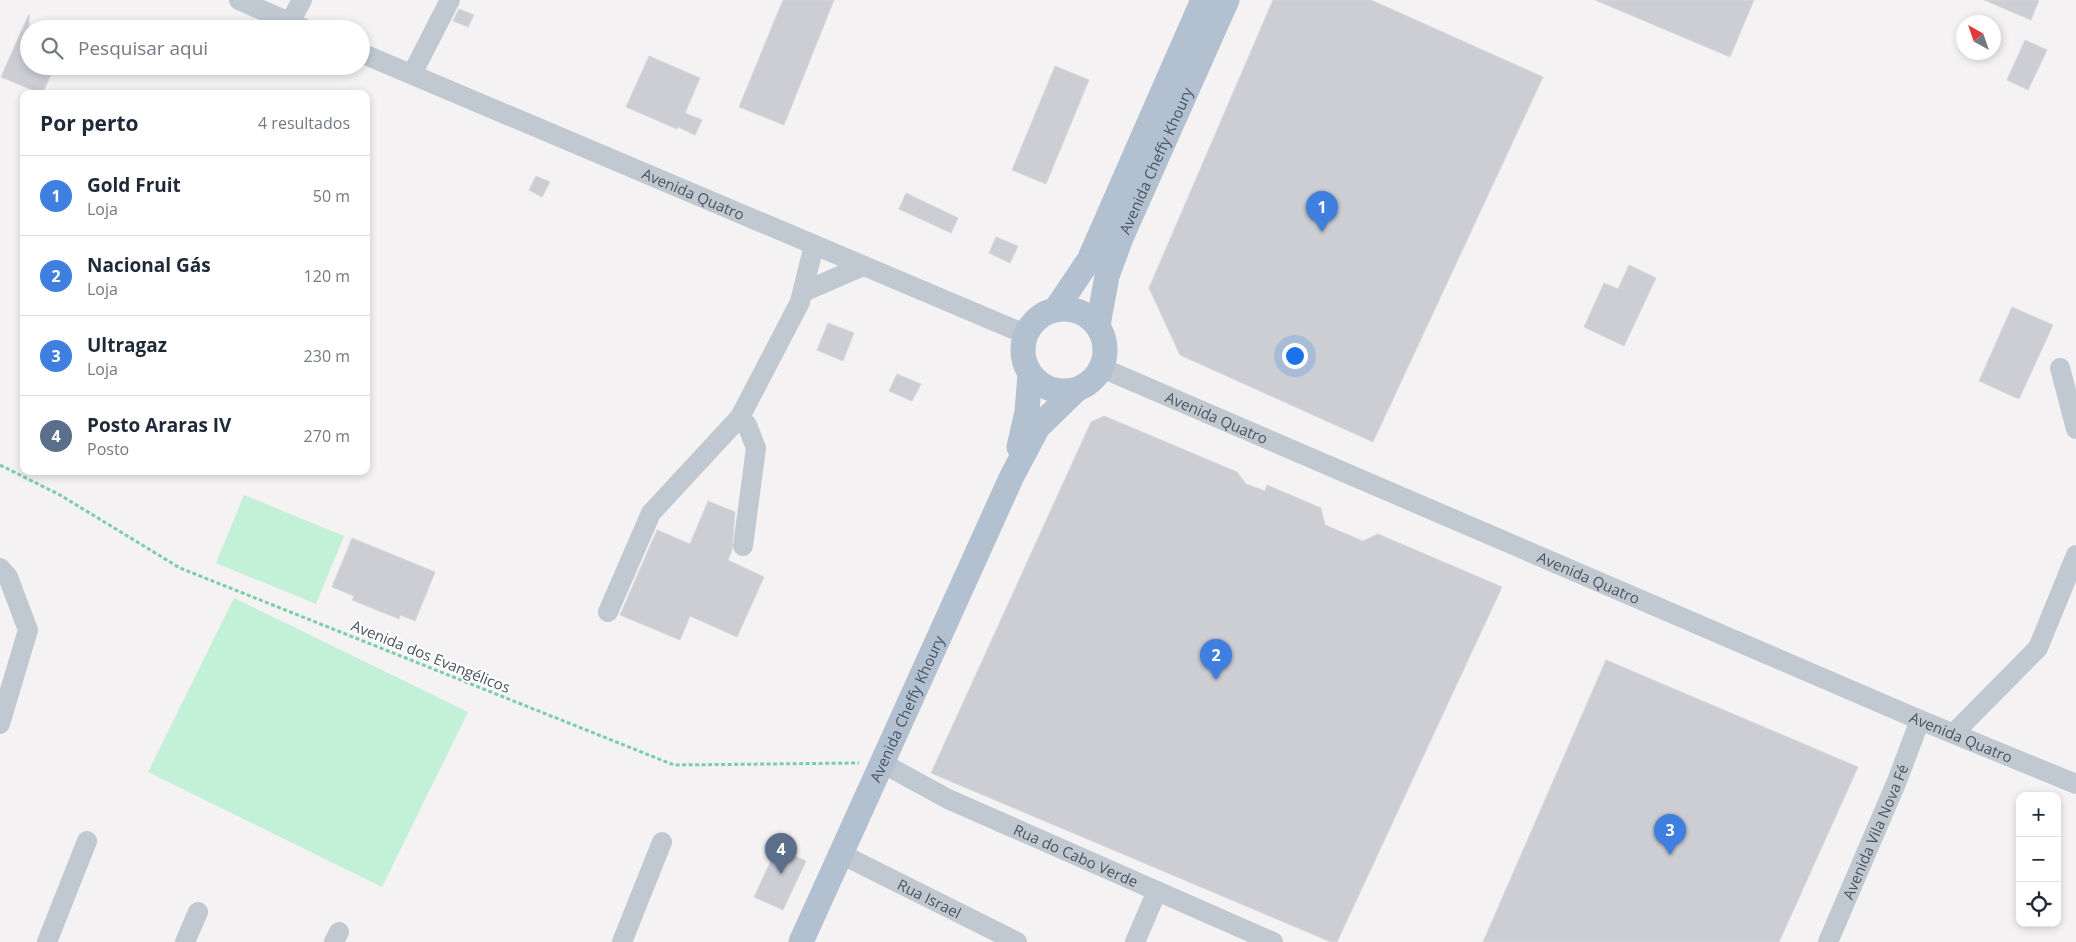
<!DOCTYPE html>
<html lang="pt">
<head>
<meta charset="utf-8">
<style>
  body { margin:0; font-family:"Open Sans",sans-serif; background:#f6f6f7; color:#1f2937 }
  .controls { position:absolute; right:15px; bottom:15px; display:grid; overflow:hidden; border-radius:10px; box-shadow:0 2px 8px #0003 }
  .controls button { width:45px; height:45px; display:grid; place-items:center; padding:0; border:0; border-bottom:1px solid #e0e1e3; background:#fff; color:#1f2937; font:25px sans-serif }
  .compass { position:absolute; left:1956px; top:15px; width:45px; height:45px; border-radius:50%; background:#fff; box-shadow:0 2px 8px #0003; rotate:320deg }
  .you { position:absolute; left:1294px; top:355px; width:18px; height:18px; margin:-12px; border:4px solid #fff; border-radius:50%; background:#1a73e8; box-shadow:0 0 0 8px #1a73e833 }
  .badge { display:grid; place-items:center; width:32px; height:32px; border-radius:50%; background:#ea580c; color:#fff; font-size:16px; font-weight:700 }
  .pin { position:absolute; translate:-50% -41px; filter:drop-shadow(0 1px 2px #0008) }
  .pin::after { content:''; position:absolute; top:26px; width:18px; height:15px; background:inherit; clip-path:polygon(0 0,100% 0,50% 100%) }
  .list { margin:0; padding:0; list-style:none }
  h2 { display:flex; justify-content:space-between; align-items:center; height:65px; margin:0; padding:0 20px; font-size:21px }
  h2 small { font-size:16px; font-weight:400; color:#747a83 }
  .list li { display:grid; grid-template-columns:32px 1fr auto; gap:15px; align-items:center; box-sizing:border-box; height:80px; padding:0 20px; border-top:1px solid #e0e1e3 }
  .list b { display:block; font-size:19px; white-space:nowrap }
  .list p { margin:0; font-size:16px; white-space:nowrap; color:#747a83 }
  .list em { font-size:16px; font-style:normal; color:#747a83 }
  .icon { flex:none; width:28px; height:28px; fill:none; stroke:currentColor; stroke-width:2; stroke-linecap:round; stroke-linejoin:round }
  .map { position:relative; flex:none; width:2076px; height:942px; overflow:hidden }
  .search { position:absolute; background:#fff; box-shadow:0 2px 8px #0003; left:20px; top:20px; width:350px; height:55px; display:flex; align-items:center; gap:12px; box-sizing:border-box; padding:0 18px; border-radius:28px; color:#747a83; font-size:19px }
  .panel { position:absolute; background:#fff; box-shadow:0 2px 8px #0003; left:20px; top:90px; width:350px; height:385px; border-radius:10px }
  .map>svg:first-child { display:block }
  .green { fill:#c2f1d7 }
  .building { fill:#ccced4; stroke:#d6d8dd }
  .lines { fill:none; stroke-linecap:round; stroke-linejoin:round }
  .path { stroke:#79cfaa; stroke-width:3; stroke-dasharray:4 2.5; stroke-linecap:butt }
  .minor { stroke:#c0c9d1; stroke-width:20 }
  .major { stroke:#b2c0d0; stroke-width:25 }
  .labels { text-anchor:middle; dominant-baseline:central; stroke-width:4; stroke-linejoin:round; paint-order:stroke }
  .street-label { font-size:15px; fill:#4a5460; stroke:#fff }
</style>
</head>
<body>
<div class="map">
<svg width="2076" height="942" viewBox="0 0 2076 942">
  <rect width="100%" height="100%" fill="#f4f2f2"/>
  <g class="green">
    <polygon points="244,495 344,536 316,604 216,563"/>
    <polygon points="234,598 468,712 382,887 148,772"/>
  </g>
  <g class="building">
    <polygon points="783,0 834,0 784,125 739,107"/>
    <polygon points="1273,0 1371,0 1543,77 1373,442 1180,355 1149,288"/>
    <polygon points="1595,0 1754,0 1730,57"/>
    <polygon points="1984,0 2039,0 2031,20"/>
    <polygon points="459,9 474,15 468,27 453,21"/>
    <polygon points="29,14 29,66 55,66 42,94 1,77"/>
    <polygon points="2025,40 2047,50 2028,90 2007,80"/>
    <polygon points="649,56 700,78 685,113 702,120 695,135 678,127 677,129 626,107"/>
    <polygon points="1055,66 1089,80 1046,184 1012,170"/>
    <polygon points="536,176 550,182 542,197 529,190"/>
    <polygon points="906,193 958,218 951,233 899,209"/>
    <polygon points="996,237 1018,246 1010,263 989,253"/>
    <polygon points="1629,265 1656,278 1624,346 1584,327 1604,283 1618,289"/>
    <polygon points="2012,307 2053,325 2019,399 1979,381"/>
    <polygon points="828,323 854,333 843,361 817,350"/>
    <polygon points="897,374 921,384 912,401 889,391"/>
    <polygon points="1104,416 1237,472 1246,484 1265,491 1267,485 1321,508 1325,525 1363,541 1378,534 1502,587 1337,942 1331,942 931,773 1091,422"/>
    <polygon points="708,501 735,512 732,550 728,560 764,577 737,637 690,616 680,640 620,615 657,530 690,544"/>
    <polygon points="352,538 435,572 415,621 400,615 399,619 352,600 354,596 332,587"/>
    <polygon points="1606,660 1858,767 1779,942 1483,942"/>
    <polygon points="777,848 806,861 783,910 754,897"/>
  </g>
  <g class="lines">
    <polyline class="path" points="0,465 60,495 180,568 674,765 859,763"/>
    <g class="minor">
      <polyline points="239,0 305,29"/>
      <polyline points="290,22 302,0"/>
      <path id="s1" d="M361,53L1025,334"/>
      <polyline points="412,74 450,0"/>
      <polyline points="803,292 863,266"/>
      <path id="s2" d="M1102,368L1920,720L2076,784"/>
      <polyline points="2060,368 2076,429"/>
      <polyline points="740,417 747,425 756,448 743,546"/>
      <polyline points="0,568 8,577 28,630 0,724"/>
      <polyline points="608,612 651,513 740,417 800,302 814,245"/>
      <polyline points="1954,733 2038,648 2076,555"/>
      <path id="s3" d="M882,763L948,799L1273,942"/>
      <path id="s4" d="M841,854L1017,942"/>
      <polyline points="47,942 87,841"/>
      <polyline points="185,942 198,912"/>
      <polyline points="334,942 339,932"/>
      <polyline points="622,942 662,842"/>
      <polyline points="1135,942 1157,891"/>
      <path id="s5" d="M1828,942L1897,781L1920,720"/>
    </g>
    <g class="major">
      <circle cx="1064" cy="350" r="41"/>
      <polyline points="1056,309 1089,260 1203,0"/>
      <path id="s6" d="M1098,325L1107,276L1121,238L1227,0"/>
      <polyline points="1019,447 1027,412 1030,374"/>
      <path id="s7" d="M801,942L1012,476L1038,427L1076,390"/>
    </g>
  </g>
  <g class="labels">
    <g class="street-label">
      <text stroke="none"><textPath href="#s6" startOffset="175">Avenida Cheffy Khoury</textPath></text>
      <text stroke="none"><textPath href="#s1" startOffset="361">Avenida Quatro</textPath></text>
      <text stroke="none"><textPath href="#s2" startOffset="125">Avenida Quatro</textPath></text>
      <text stroke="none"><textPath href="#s2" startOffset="530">Avenida Quatro</textPath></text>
      <text transform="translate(431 656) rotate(22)">Avenida dos Evangélicos</text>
      <text stroke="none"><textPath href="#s7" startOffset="256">Avenida Cheffy Khoury</textPath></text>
      <text stroke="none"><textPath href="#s2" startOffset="935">Avenida Quatro</textPath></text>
      <text stroke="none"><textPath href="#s5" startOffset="120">Avenida Vila Nova Fé</textPath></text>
      <text stroke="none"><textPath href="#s3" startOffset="215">Rua do Cabo Verde</textPath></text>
      <text stroke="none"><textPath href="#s4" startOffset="99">Rua Israel</textPath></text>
    </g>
  </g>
</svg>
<div class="controls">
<button>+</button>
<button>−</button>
<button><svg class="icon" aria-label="locate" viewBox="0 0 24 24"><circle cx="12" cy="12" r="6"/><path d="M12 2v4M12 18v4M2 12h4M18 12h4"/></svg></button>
</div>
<svg class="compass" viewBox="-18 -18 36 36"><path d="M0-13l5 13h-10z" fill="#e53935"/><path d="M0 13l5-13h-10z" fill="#747a83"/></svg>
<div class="you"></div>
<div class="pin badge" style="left:1322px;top:232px;background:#3f7fe0">1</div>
<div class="pin badge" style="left:1216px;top:680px;background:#3f7fe0">2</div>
<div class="pin badge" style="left:1670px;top:855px;background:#3f7fe0">3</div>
<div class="pin badge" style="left:781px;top:874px;background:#5c6f8a">4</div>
<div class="search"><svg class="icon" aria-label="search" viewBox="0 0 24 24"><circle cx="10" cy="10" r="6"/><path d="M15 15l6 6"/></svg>Pesquisar aqui</div>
<section class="panel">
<h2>Por perto<small>4 resultados</small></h2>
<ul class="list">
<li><span class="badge" style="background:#3f7fe0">1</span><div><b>Gold Fruit</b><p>Loja</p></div><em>50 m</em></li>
<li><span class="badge" style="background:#3f7fe0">2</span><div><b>Nacional Gás</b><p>Loja</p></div><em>120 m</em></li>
<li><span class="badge" style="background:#3f7fe0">3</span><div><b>Ultragaz</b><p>Loja</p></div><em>230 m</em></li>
<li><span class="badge" style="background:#5c6f8a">4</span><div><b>Posto Araras IV</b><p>Posto</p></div><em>270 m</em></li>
</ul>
</section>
</div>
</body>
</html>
